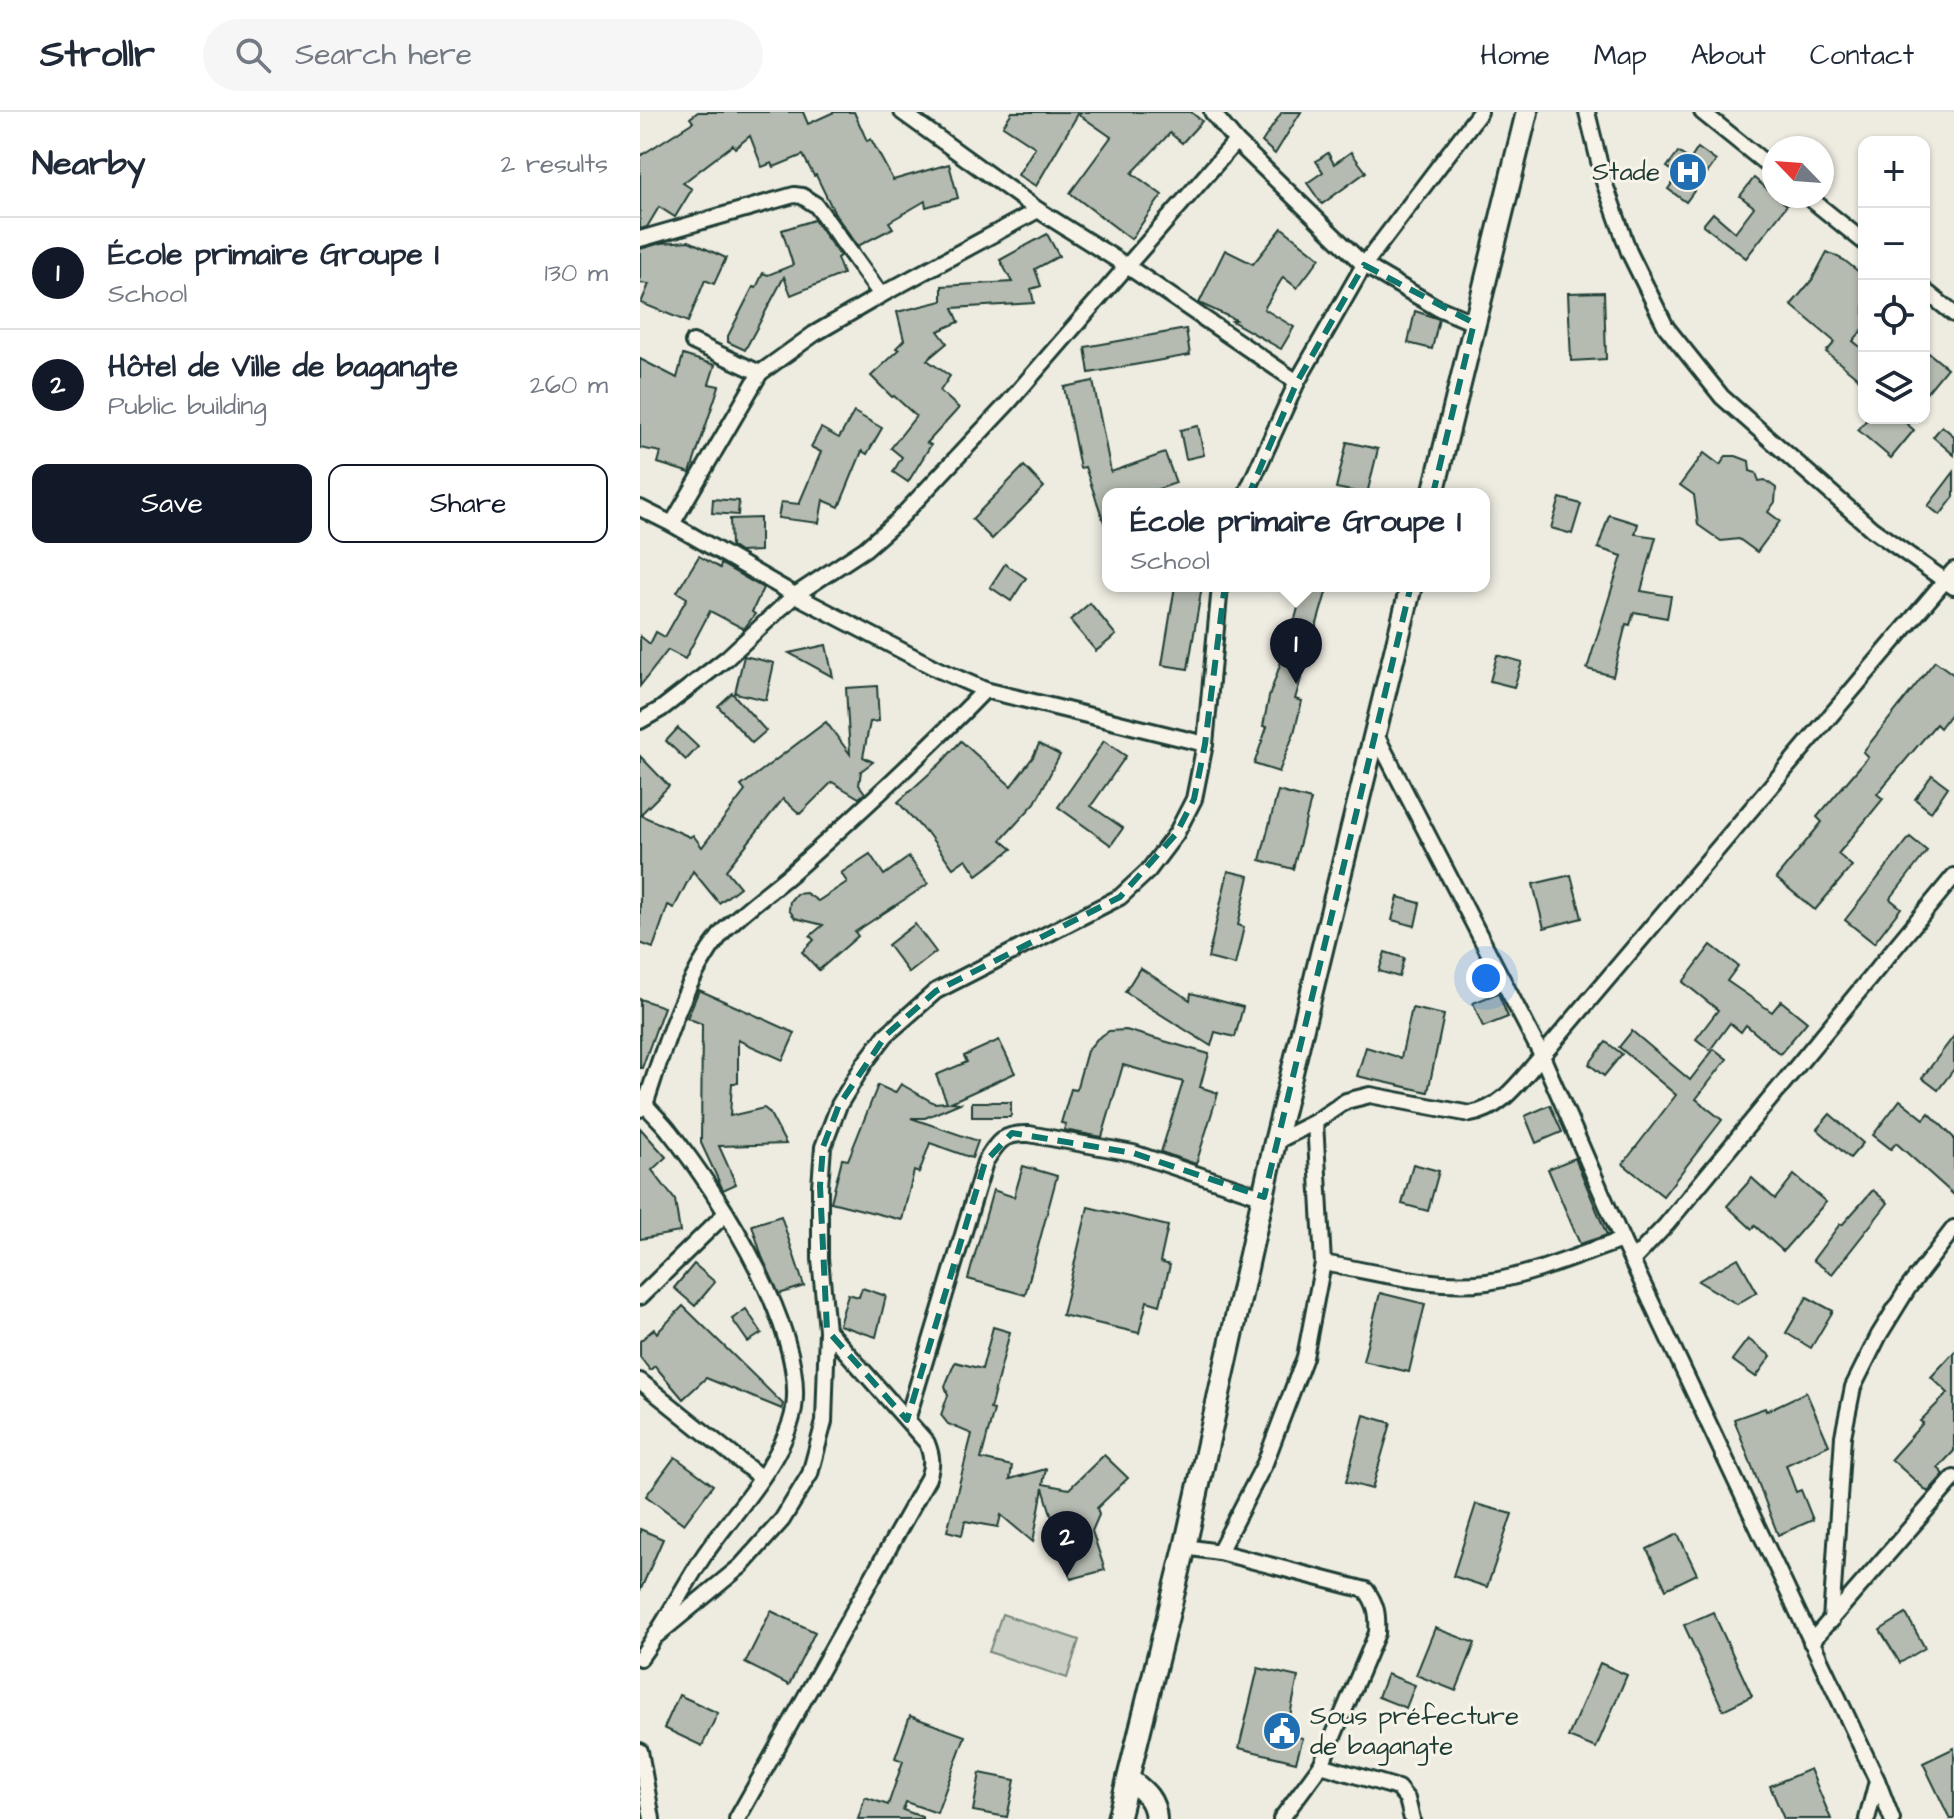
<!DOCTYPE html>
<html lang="en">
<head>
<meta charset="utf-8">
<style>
  body { margin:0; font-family:"Architects Daughter",sans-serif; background:#f6f6f7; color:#1f2937 }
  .controls { position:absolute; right:24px; top:24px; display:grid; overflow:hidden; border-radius:16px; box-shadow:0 2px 6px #0004 }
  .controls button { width:72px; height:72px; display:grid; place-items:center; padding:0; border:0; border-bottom:2px solid #e0e1e3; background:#fff; color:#1f2937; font:40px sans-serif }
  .compass { position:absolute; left:1122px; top:24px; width:72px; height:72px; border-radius:50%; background:#fff; box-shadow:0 2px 6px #0004; rotate:295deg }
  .you { position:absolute; left:846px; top:866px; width:28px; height:28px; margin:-20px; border:6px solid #fff; border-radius:50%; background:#1a73e8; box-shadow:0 0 0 12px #1a73e833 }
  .badge { display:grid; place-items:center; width:52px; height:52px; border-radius:50%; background:#111827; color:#fff; font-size:26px; font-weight:700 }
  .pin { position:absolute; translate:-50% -66px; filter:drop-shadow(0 2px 4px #0008) }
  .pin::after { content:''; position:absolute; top:42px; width:28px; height:24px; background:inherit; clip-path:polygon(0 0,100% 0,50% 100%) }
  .popup { position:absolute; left:462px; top:376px; width:388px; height:104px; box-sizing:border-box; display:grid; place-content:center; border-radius:16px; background:#fff; filter:drop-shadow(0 2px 6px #0005); font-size:26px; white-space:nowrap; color:#747a83 }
  .popup b { font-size:30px; color:#1f2937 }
  .popup::after { content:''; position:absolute; left:50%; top:100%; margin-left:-16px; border:16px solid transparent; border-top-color:#fff }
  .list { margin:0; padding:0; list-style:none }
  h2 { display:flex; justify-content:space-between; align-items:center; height:104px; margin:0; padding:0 32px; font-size:34px }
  h2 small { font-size:26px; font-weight:400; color:#747a83 }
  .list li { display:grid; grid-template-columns:52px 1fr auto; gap:24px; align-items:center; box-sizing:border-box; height:112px; padding:0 32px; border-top:2px solid #e0e1e3 }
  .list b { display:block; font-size:30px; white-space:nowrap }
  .list p { margin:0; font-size:26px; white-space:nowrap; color:#747a83 }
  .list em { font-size:26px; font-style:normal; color:#747a83 }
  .actions { display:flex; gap:16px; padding:24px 32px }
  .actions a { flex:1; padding:18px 0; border:2px solid #111827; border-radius:16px; text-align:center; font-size:28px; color:#111827 }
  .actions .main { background:#111827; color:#fff }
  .icon { flex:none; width:44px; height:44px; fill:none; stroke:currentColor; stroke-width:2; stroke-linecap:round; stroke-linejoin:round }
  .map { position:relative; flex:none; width:1314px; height:1707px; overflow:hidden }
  header { display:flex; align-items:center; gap:48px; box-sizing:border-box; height:112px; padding:0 40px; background:#fff; border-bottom:2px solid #e0e1e3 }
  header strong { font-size:38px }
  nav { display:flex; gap:44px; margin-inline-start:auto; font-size:28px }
  .search { width:560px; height:72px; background:#f6f6f7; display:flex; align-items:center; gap:20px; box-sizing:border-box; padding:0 28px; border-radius:44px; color:#747a83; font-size:30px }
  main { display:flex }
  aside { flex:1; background:#fff }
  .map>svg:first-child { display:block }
  .pitch { fill:#cccfc4; stroke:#76867c; stroke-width:2 }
  .building { fill:#b5bbb0; stroke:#1f3d34; stroke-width:2 }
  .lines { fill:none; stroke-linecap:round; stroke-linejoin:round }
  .street-casing { stroke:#1f3d34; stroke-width:20 }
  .secondary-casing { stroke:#1f3d34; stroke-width:26 }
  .street { stroke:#f7f3e8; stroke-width:14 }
  .secondary { stroke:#f7f3e8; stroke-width:20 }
  .marked { fill:none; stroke:#0f766e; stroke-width:6; stroke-dasharray:16 10; stroke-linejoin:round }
  .labels { text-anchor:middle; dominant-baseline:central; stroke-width:6; stroke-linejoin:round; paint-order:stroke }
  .poi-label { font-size:26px; fill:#1f3d34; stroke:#f7f3e8; text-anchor:end }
</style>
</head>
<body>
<header>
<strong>Strollr</strong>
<div class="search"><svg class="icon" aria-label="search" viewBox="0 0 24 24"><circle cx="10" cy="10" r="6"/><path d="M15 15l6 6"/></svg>Search here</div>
<nav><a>Home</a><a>Map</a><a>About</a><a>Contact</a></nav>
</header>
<main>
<aside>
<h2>Nearby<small>2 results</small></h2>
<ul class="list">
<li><span class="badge">1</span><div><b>École primaire Groupe I</b><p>School</p></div><em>130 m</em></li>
<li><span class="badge">2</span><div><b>Hôtel de Ville de bagangte</b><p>Public building</p></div><em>260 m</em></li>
</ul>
<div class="actions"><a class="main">Save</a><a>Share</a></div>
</aside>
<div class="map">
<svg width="1314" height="1707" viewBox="0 0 1314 1707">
  <rect width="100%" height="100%" fill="#eeece1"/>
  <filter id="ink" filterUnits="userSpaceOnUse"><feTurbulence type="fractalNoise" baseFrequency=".0125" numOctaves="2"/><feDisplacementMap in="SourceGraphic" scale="16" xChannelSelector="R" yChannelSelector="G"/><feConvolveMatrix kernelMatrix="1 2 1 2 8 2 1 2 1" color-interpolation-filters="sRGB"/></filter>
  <g filter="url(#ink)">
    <polygon class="pitch" points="362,1502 439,1528 427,1566 349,1540"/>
    <g class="building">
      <polygon points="58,0 163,0 168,12 194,0 214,0 227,29 231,27 253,68 309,52 318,86 286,95 285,89 249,110 253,116 218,134 195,102 176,63 174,64 163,43 134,55 132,51 122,55 110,24 95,36 93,33 43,71 52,77 35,105 19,95 7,115 0,117 0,44 53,10 50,6"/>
      <polygon points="372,0 551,0 562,9 542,31 530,21 492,61 522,83 491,127 430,81 471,25 438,2 396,74 378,63 395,35 363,14"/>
      <polygon points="642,0 661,0 635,42 622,30"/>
      <polygon points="1058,36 1076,49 1046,90 1028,77 1038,63 1027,55 1038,40 1050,48"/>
      <polygon points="711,40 726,60 682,92 667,71 683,60 676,49 688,41 694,52"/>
      <polygon points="1114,66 1147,93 1106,146 1063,113 1073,101 1095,120 1114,95 1100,84"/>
      <polygon points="174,108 200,144 197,146 203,162 151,183 144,165 105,238 88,230 88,224 113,175 116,176 123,161 128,163 153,153 142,118"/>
      <polygon points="642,116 680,146 657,176 643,165 624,197 654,215 641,237 592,209 596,208 559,191 585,138 613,152"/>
      <polygon points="407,122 419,144 395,157 401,174 391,177 394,191 313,196 319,210 298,219 307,231 287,248 310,264 300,279 319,296 287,331 291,333 268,370 253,360 262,345 251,336 276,304 254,284 252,285 231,264 259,238 256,236 264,228 257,200 302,189 302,174 372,170 360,148"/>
      <polygon points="49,129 86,146 74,172 65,168 48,210 1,191 9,172 0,171 0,137 21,131"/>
      <polygon points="1187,140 1204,148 1224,164 1224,216 1213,229 1224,238 1224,271 1186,240 1195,230 1151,193 1172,168"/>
      <polygon points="964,180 966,247 931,249 928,181"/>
      <polygon points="775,199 799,207 792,237 768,231"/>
      <polygon points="546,217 550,243 449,261 445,235"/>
      <polygon points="1284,237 1307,256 1284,284"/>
      <polygon points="43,243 75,253 69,272 79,274 50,361 18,351 21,340 0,336 0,247 37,266"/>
      <polygon points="453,269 471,360 525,341 536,371 504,382 468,382 468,415 466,416 445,355 440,356 424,275"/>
      <polygon points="214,300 242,316 227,342 222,339 199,395 183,388 179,411 138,406 141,390 159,392 181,340 171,335 181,316 199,326"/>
      <polygon points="1228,306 1260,306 1274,318 1251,346 1218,318"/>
      <polygon points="558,314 564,343 546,347 540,318"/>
      <polygon points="1302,314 1314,324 1314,343 1293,325"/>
      <polygon points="707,330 738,337 727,382 696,376"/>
      <polygon points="1064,341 1080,353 1086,344 1096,344 1109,349 1110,359 1116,361 1119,369 1125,368 1136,376 1135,390 1128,400 1140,409 1117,440 1099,427 1081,429 1058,413 1054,383 1040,373"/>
      <polygon points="384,354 404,375 352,427 332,407"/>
      <polygon points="1314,360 1314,385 1300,403 1288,394"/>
      <polygon points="920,386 941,392 932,422 911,416"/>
      <polygon points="73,387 99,389 98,403 72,401"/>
      <polygon points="969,403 998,412 995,422 1016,425 1001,479 1031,484 1027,506 994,500 990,513 986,512 973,564 947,557 982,444 958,436"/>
      <polygon points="120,406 120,439 100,440 91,434 90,407"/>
      <polygon points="59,444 80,456 81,452 123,476 112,500 115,502 104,517 70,499 45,547 28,538 0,574 0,524 10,532 16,520 25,525 47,486 37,480"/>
      <polygon points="365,452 386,466 371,489 350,475"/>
      <polygon points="535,474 562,474 548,557 522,553"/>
      <polygon points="664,474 688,474 655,587 662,589 654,621 639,660 614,652 627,615 623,614 629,585 642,547 644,547"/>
      <polygon points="450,491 476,523 456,539 430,508"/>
      <polygon points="186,533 193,565 149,541"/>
      <polygon points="857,543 882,550 874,575 850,569"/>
      <polygon points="104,544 134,551 126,588 95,581"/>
      <polygon points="1295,549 1314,563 1314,597 1300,616 1296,612 1237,682 1243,687 1198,742 1212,754 1175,798 1136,766 1182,710 1177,705 1228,645 1223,640"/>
      <polygon points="237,574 239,609 230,610 223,645 233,650 221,659 219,673 225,681 219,686 192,670 160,702 143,687 86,758 100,775 79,791 53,759 34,796 28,793 13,836 0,831 0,644 29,674 0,703 50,725 53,723 62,735 105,679 101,674 186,610 210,642 206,576"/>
      <polygon points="92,581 126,619 112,631 78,594"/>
      <polygon points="38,616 58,635 46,648 26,629"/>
      <polygon points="321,629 371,674 393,645 399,632 420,643 395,691 361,728 372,737 337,763 326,747 313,756 286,719 285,720 258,690 301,651"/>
      <polygon points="464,629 486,644 451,694 483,716 471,733 418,695"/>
      <polygon points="1292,663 1308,675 1291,700 1275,687"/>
      <polygon points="638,679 671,688 653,757 620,748"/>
      <polygon points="1270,725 1287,739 1250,787 1261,796 1234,831 1205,808"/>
      <polygon points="230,742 244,763 269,745 288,772 215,820 218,824 179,858 162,840 174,828 170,824 183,813 155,806 149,798 150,789 156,782 166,781 178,789 207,770 201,761"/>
      <polygon points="588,759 609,764 598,813 604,815 595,853 568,846"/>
      <polygon points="931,763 942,806 904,816 893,772"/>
      <polygon points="758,785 780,791 775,814 752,808"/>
      <polygon points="275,812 296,840 269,861 248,833"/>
      <polygon points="1071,833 1098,854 1087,869 1132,900 1141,889 1167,910 1140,942 1106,913 1101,920 1090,911 1070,938 1056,927 1078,898 1043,870"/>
      <polygon points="745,840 764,846 759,865 739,859"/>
      <polygon points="500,856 550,888 551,881 603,895 595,925 575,920 571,934 485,880"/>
      <polygon points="59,878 155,921 143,948 98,928 98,971 92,971 90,1004 124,996 129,1000 146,1032 79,1034 96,1072 83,1078 61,1031 62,912 47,906"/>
      <polygon points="858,881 868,905 843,915 833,891"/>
      <polygon points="0,887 24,895 2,956 0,956"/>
      <polygon points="772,896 804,903 788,980 717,964 726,935 761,946"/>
      <polygon points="486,918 569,942 560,975 578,981 556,1052 521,1040 543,970 483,953 462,1025 424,1018 426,1012 421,1011 431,977 436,978 447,939 457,927 469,919"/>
      <polygon points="992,919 1050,968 1074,937 1087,947 1056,987 1082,1008 1023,1084 983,1052 1036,983 979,935"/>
      <polygon points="1314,924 1314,957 1298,978 1282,966"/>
      <polygon points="359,928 375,961 311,990 320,991 285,1006 271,1006 338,1029 332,1046 290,1031 279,1061 274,1059 262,1108 191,1090 202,1047 208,1048 238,973 255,981 261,972 294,991 307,990 296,963 327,950 324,944"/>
      <polygon points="966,930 982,942 964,964 949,952"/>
      <polygon points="1260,988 1284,1007 1289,1001 1314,1026 1314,1083 1256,1031 1251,1037 1233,1023"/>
      <rect x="332" y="990" width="39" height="15"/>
      <polygon points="910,993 922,1020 896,1031 885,1004"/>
      <polygon points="1190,1002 1223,1031 1210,1046 1177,1017"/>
      <polygon points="0,1016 26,1045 12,1058 35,1088 40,1120 0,1127"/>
      <polygon points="935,1046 967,1123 940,1132 908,1057"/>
      <polygon points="773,1052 799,1059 788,1099 762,1092"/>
      <polygon points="383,1054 417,1064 385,1183 328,1167 353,1078 374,1085"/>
      <polygon points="1154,1063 1186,1090 1143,1139 1115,1114 1112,1117 1087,1094 1112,1066 1135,1087"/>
      <polygon points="1233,1078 1248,1091 1192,1162 1173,1148 1200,1112 1202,1113"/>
      <polygon points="448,1095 528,1114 520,1150 530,1153 520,1193 507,1189 499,1221 422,1203"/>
      <polygon points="141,1104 164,1174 139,1182 122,1145 112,1113"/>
      <polygon points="1098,1146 1117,1180 1097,1192 1058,1169"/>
      <polygon points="54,1152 75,1170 55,1194 34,1176"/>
      <polygon points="222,1176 246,1184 236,1225 199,1213 208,1182 219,1185"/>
      <polygon points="740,1181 785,1192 769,1260 723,1249"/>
      <polygon points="1167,1185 1193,1199 1171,1236 1146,1221"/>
      <polygon points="43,1194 143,1292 142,1297 66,1266 43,1287 15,1254 10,1258 0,1245 0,1229 14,1217 17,1221"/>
      <polygon points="106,1197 122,1221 108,1230 92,1207"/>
      <polygon points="353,1215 370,1220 350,1297 354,1298 341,1347 372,1354 370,1367 406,1357 403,1372 429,1377 464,1343 488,1366 457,1396 459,1403 452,1419 465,1458 431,1467 403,1376 393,1430 361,1403 358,1415 325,1409 322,1423 307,1419 332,1322 308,1312 301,1303 308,1283 305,1274 315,1250 342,1257"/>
      <polygon points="1108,1227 1131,1244 1116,1265 1092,1248"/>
      <polygon points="1314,1240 1314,1339 1298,1356 1304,1362 1288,1380 1251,1347 1283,1311 1280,1309 1308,1281 1291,1265"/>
      <polygon points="1166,1280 1189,1333 1146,1353 1156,1380 1161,1378 1173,1408 1138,1423 1094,1307 1125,1296 1126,1299"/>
      <polygon points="724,1303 751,1311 732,1377 706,1370"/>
      <polygon points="35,1345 73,1373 44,1412 6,1384"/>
      <polygon points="836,1392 872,1402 847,1475 813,1464"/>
      <polygon points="0,1417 23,1427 0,1479"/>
      <polygon points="1038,1422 1057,1462 1026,1477 1007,1437"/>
      <polygon points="131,1499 175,1520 149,1573 105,1551"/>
      <polygon points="1073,1500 1112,1584 1083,1598 1044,1513"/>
      <polygon points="1266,1502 1285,1536 1260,1551 1240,1518"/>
      <polygon points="795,1516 835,1531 816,1579 776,1563"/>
      <polygon points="960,1551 987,1563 956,1636 928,1625"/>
      <polygon points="618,1556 658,1565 646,1623 663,1626 656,1650 599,1636"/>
      <polygon points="747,1562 775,1573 766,1596 738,1585"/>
      <polygon points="39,1583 78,1601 62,1634 24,1616"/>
      <polygon points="270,1604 325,1624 297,1701 266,1690 263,1698 282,1705 282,1707 218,1707 225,1685 248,1693 263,1649 255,1646"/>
      <polygon points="1314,1636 1314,1707 1310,1707 1283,1651"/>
      <polygon points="1170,1657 1191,1707 1144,1707 1130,1674"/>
      <polygon points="340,1661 375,1668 367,1705 333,1699"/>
    </g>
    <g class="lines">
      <g class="street-casing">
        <g id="street">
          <polyline points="572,0 596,29"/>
          <polyline points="947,0 964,70 989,140 1026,215 1082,285 1232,417 1314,475"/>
          <polyline points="1062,0 1134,58"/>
          <polygon points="596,29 724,153 657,270 487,154"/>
          <polyline points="1167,84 1224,130"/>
          <polyline points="0,127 154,83 162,84 176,93 241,183"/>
          <polyline points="1284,178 1314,202"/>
          <polyline points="834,211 796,195 724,153 840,0"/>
          <polyline points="53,230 120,261"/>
          <polyline points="606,382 657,270"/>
          <polyline points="0,396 32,412"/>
          <polyline points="0,609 21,597 87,546 155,483 225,437 257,409 368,291 487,154 398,98 262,0"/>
          <polyline points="565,632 580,474"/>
          <path d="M0,997L5,993C25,933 42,872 81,822C96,803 135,776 155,758C220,700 284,641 345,578L297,557L155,483L32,412L120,261L174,222L241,183L398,98"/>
          <path d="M675,1010L683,1151C736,1160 794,1177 847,1170C893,1163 938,1143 982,1128"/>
          <path d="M635,1030L675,1010L706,989L730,983L830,1002C863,997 881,967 902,944L735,621"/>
          <polyline points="992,1149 1026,1113 1314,764"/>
          <polyline points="0,1185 86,1101"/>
          <polyline points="0,1269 120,1365"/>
          <path d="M267,1308L345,1050C358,1029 363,1021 389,1022L493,1041L624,1085"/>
          <path d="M545,1435L579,1440L726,1478C737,1493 738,1503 737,1521L681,1653L641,1707"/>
          <polyline points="579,1440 625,1351 665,1245 683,1151"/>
          <polyline points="1191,1509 1203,1324 1213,1275 1239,1223 1268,1176 1314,1116"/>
          <polyline points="17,1523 101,1454 142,1408 170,1362 184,1310 187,1218 180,1147 180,1074 183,1035 199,993 224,952 246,923 296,879 480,785 508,759 536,722 554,687 565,632 345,578"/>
          <polyline points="1171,1530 1314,1366"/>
          <path d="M0,1546C25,1513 42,1476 65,1442C94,1400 135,1359 151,1309C176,1231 78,1080 29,1019C21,1008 9,999 1,987"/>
          <polyline points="0,1639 12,1707"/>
          <polyline points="681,1653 758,1676 767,1687 772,1707"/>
          <path d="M97,1707L288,1366C293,1352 292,1344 287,1331L187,1218"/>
          <polyline points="1227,1707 1237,1669"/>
          <polyline points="1252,1707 1237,1668 982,1128 902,944 1314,458"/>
        </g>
      </g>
      <g class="secondary-casing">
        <g id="secondary">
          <polyline points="793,382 887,0"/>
          <path d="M489,1667C504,1679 515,1687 516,1707"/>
          <polyline points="478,1707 545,1435 635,1030 771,474"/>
        </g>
      </g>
      <use href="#street" class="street"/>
      <use href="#secondary" class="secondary"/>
    </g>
  </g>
  <path class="marked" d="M724,153L834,211L624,1085L493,1041L372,1021L345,1050L267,1308L187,1218L180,1074L183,1035L199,993L246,923L296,879L480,785L536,722L554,687L565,632L591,424L657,270Z"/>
  <defs>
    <g id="hospital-disc" transform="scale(2)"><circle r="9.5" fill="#1f6fb2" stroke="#f7f3e8"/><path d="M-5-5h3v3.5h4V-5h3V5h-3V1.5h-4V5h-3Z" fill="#fff"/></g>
    <g id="civic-disc" transform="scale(2)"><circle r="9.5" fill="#1f6fb2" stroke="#f7f3e8"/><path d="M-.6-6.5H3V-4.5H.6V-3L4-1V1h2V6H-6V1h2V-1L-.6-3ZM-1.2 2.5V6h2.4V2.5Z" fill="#fff"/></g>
  </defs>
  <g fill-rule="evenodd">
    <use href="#hospital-disc" x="1048" y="60"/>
    <use href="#civic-disc" x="642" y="1619"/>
  </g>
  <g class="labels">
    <g class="poi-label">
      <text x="1020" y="60">Stade</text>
      <text x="670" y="1604" text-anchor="start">Sous préfecture<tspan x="670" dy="30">de bagangte</tspan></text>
    </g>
  </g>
</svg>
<div class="controls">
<button>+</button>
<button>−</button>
<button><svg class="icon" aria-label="locate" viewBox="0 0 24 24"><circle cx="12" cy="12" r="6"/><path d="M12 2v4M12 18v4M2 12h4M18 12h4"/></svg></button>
<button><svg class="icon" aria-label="layers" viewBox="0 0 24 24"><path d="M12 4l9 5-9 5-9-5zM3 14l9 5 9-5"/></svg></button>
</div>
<svg class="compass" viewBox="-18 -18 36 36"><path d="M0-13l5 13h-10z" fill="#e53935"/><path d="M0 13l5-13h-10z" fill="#747a83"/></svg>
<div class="you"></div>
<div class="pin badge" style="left:656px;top:572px">1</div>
<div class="popup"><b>École primaire Groupe I</b>School</div>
<div class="pin badge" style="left:427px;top:1465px">2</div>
</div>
</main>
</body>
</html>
